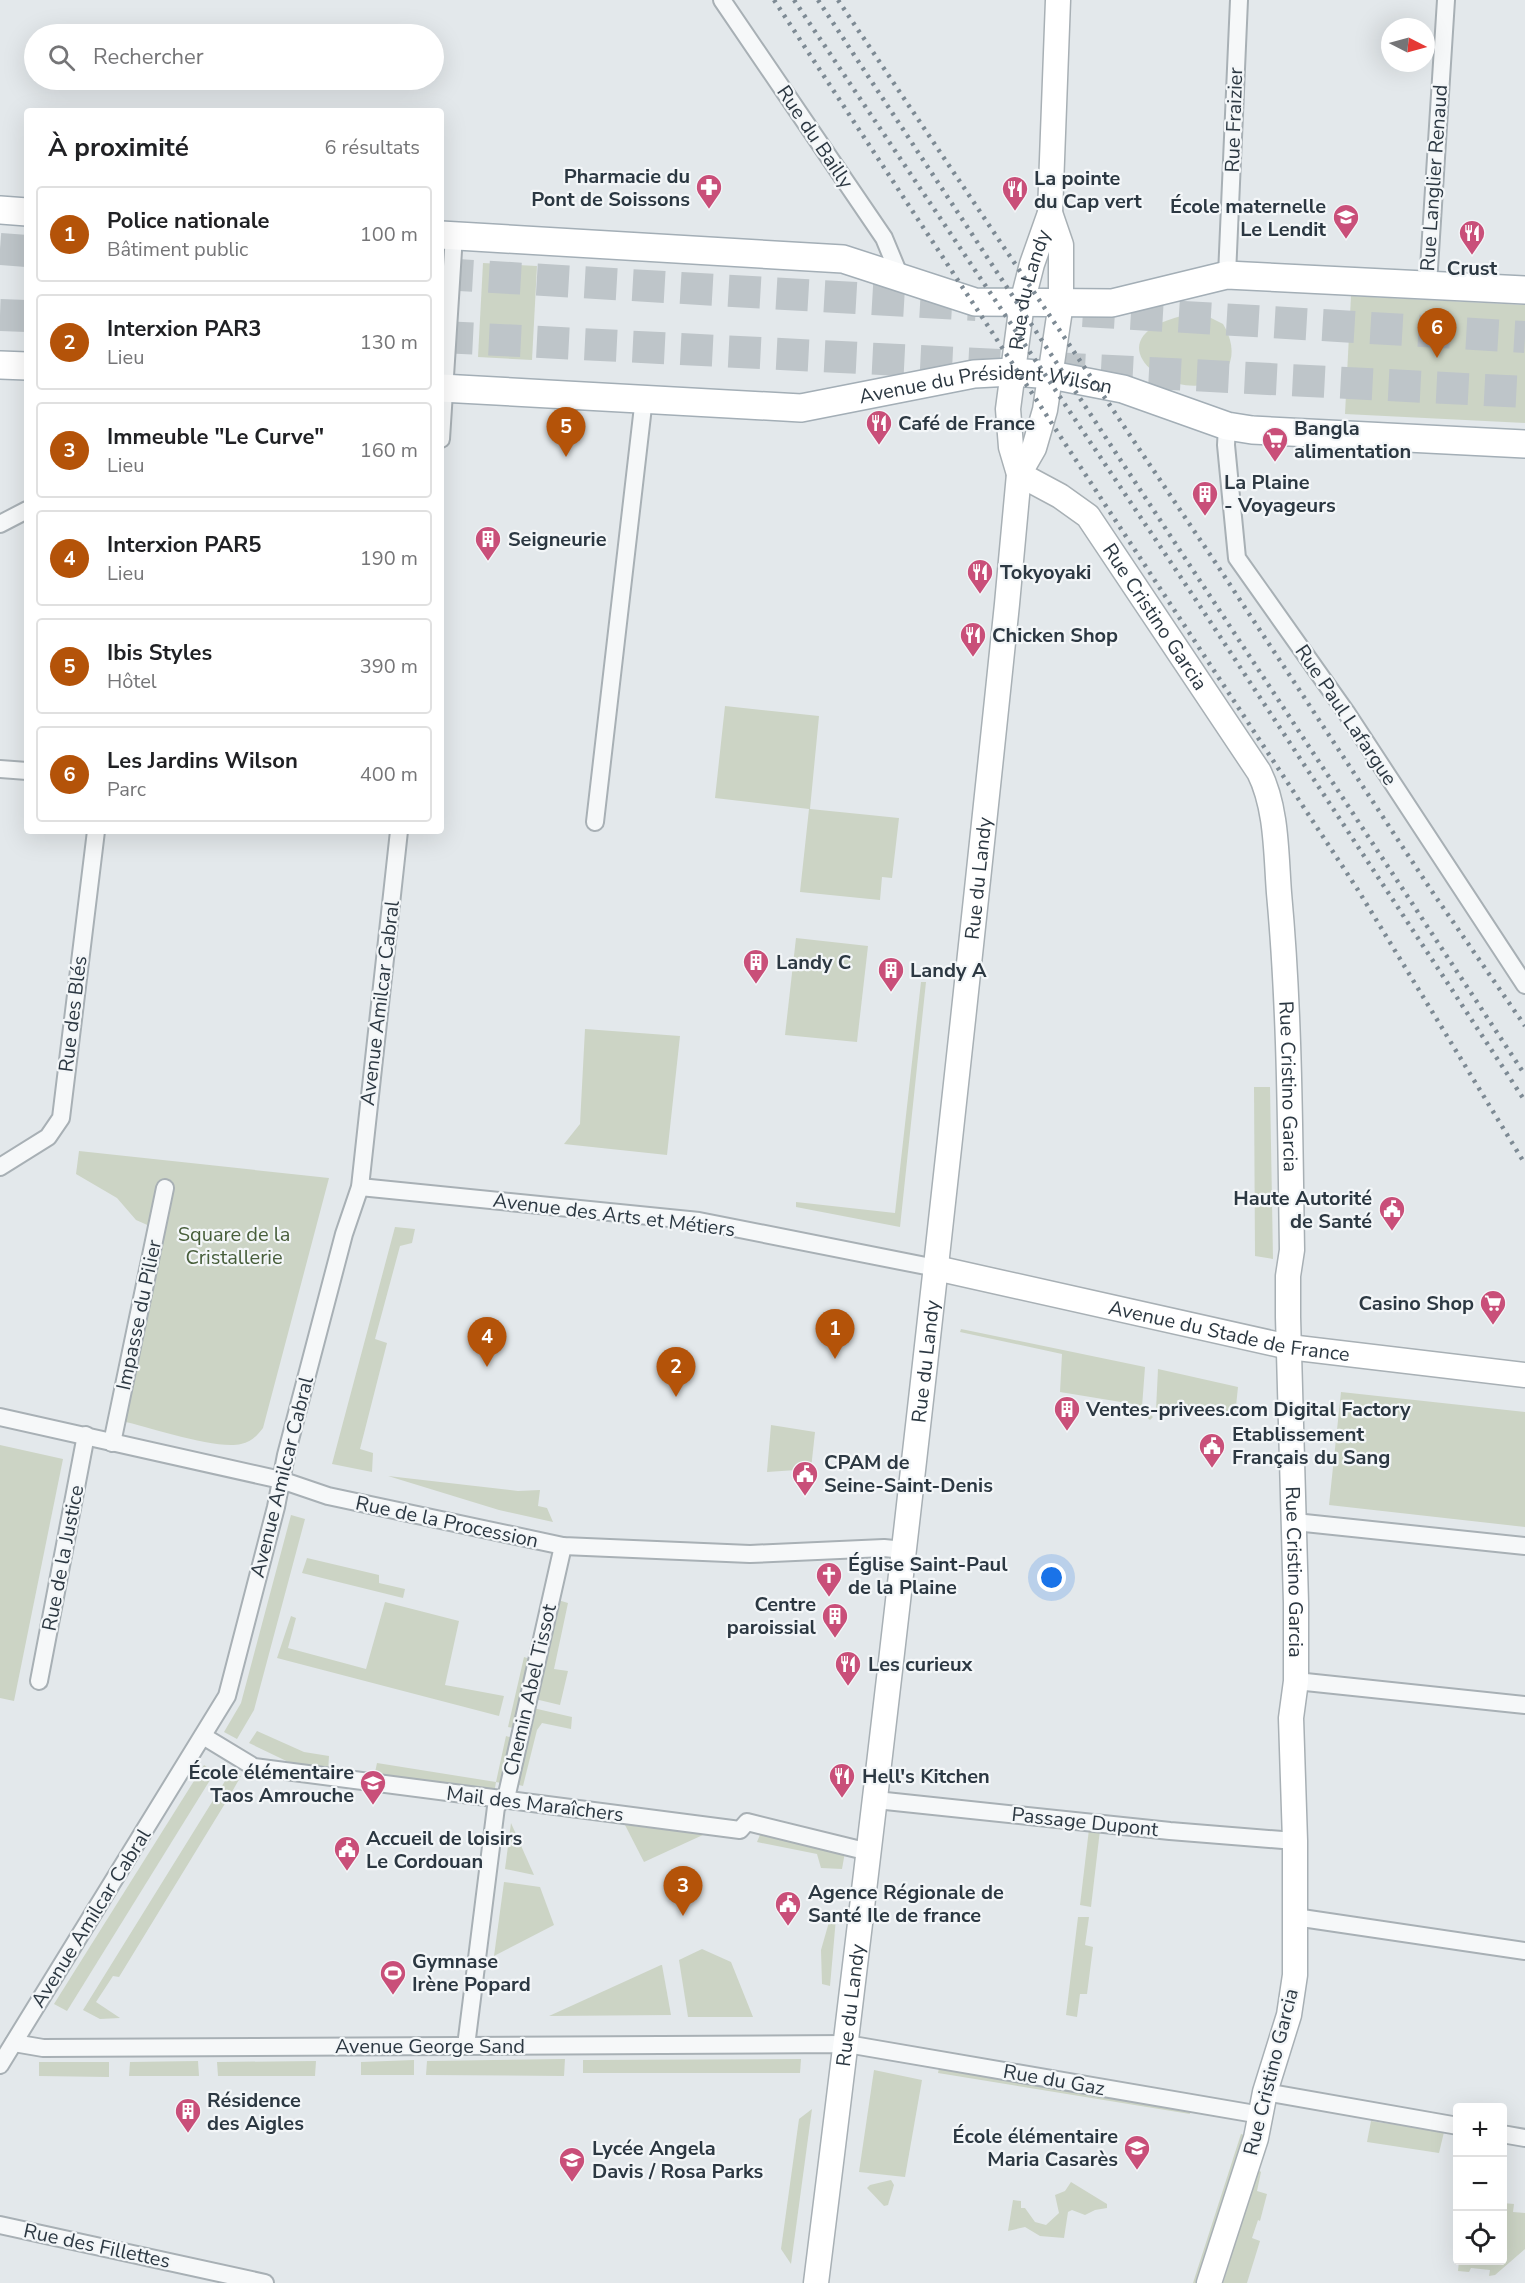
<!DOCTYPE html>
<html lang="fr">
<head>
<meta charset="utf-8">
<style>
  body { margin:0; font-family:"Nunito Sans",sans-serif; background:#f6f6f6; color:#202124 }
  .controls { position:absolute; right:18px; bottom:18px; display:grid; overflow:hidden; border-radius:6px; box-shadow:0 6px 24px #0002 }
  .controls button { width:54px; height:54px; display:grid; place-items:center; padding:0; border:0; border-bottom:2px solid #e0e0e0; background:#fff; color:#202124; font:30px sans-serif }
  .compass { position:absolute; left:1381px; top:18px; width:54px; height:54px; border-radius:50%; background:#fff; box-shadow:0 6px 24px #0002; rotate:96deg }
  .you { position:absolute; left:1052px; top:1578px; width:21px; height:21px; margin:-15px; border:4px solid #fff; border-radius:50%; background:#1a73e8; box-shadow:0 0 0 9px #1a73e833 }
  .badge { display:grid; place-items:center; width:39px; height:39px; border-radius:50%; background:#b45309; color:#fff; font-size:20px; font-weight:700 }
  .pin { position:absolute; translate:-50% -50px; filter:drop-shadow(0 2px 3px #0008) }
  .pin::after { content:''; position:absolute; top:32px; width:21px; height:18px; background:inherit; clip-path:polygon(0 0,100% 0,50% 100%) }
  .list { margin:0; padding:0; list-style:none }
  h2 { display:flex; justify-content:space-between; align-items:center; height:78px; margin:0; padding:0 24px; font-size:26px }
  h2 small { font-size:20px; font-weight:400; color:#757577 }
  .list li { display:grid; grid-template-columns:39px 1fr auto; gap:18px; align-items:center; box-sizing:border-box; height:96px; margin:0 12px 12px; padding:0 12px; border:2px solid #e0e0e0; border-radius:6px }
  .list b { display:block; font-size:22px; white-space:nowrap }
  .list p { margin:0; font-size:20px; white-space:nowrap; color:#757577 }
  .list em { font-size:20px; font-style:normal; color:#757577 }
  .icon { flex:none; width:33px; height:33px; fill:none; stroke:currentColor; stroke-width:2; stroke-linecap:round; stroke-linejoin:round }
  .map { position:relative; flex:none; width:1525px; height:2283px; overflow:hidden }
  .search { position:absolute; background:#fff; box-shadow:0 6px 24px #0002; left:24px; top:24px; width:420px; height:66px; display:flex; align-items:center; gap:15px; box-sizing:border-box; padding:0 21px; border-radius:33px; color:#757577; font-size:22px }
  .panel { position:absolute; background:#fff; box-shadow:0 6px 24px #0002; left:24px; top:108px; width:420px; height:726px; border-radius:6px }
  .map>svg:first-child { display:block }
  .green { fill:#ccd4c5 }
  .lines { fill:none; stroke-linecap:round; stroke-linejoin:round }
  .highway-tunnel { stroke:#bec5c9; stroke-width:32; stroke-dasharray:32 16; stroke-linecap:butt }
  .street-casing { stroke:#a8b0b5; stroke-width:20 }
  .secondary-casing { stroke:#a8b0b5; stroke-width:27 }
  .primary-casing { stroke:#a3aeb6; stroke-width:30 }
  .street { stroke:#f6f8f9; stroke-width:16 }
  .secondary { stroke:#fff; stroke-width:24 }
  .primary { stroke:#fff; stroke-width:27 }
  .rail { stroke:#7d8a94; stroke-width:4.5; stroke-dasharray:3 6; stroke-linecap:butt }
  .labels { text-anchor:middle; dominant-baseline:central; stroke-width:4.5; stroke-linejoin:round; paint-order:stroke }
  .street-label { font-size:20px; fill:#2c3842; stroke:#f3f6f8 }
  .poi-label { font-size:20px; font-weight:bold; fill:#2c3842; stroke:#f3f6f8; text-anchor:start }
  .park-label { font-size:20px; fill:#475e3a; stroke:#f3f6f8 }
</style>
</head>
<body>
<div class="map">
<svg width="1525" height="2283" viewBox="0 0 1525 2283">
  <rect width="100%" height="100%" fill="#e3e8eb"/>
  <g class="green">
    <polygon points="483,263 537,266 532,360 478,357"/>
    <polygon points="1351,296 1525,305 1525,423 1345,414"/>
    <path d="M1191,314L1205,315L1223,324C1231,337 1235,353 1228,367C1198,423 1068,338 1191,314Z"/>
    <polygon points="725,706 819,716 810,809 899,818 892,878 882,877 880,900 800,892 809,809 715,798"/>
    <polygon points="796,938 868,946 857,1042 785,1035"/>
    <polygon points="921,982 926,982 900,1227 796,1207 796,1202 895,1213"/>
    <polygon points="585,1029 680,1036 667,1155 564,1144 580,1124"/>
    <polygon points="1254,1087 1270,1087 1273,1259 1255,1256"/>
    <path d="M79,1151L329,1178L263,1428C257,1436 251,1442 241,1444C216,1450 149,1427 122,1421L161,1231L136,1220L117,1198L76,1174Z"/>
    <polygon points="395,1227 415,1229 412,1243 400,1246 375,1339 387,1343 360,1449 373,1453 372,1472 332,1464"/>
    <polygon points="961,1329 1145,1367 1142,1407 1153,1417 1150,1420 1133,1404 1060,1392 1062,1354 960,1332"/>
    <polygon points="1158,1369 1238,1387 1235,1416 1156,1410"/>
    <polygon points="1341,1392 1525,1412 1525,1527 1329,1505"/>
    <polygon points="771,1425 815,1432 811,1469 767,1472"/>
    <polygon points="0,1445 63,1459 14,1701 0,1698"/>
    <polygon points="388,1476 518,1491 540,1490 538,1506 547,1508 553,1522 499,1510"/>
    <polygon points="291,1515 305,1519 254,1710 237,1739 224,1732 241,1703"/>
    <polygon points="307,1558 379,1575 379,1583 405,1589 403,1598 302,1573"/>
    <polygon points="558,1600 568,1603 554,1669 568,1671 560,1705 535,1699"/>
    <polygon points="385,1602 459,1621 445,1685 504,1696 499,1716 277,1658 291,1616 296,1618 288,1648 366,1669"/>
    <polygon points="524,1657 533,1660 518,1729 508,1727"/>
    <polygon points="533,1708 572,1717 571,1729 542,1723 537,1730 523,1786 515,1784"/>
    <polygon points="257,1731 304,1752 329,1756 328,1771 301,1768 249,1743"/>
    <polygon points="506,1736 516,1739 506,1784 496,1782 494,1794 374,1777 377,1763 496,1782"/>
    <polygon points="204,1765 215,1772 67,2011 54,2004"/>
    <polygon points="230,1773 241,1776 229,1797 119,1977 113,1976 96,2002 120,2018 100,2019 83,2010"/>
    <polygon points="511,1823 534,1875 505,1869"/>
    <polygon points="625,1825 705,1834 644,1862"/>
    <polygon points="1089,1829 1100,1830 1091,1907 1080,1905"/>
    <polygon points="762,1830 845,1852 842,1869 821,1868 817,1854 757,1842"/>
    <polygon points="504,1882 540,1887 554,1925 494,1956"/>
    <polygon points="1078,1917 1089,1917 1085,1945 1093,1947 1087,1994 1080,1994 1077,2017 1066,2015"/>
    <polygon points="836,1918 830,1986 822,1984 821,1950 829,1922"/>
    <polygon points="702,1949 731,1962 753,2017 688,2017 679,1960"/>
    <polygon points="662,1965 671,2015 549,2016 661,1965"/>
    <polygon points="565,2059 564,2076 426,2075 427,2061"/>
    <polygon points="801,2059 800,2073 583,2073 583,2060"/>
    <polygon points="414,2060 414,2075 361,2075 361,2062"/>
    <polygon points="198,2061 199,2076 129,2076 130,2062"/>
    <polygon points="316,2061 315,2076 218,2076 217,2062"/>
    <polygon points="39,2062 109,2062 109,2077 39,2076"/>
    <polygon points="939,2068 1189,2108 1190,2114 938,2073"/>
    <polygon points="874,2070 922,2080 905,2177 859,2172"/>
    <polygon points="812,2109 791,2264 781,2249 799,2119"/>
    <polygon points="1371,2121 1444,2132 1439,2153 1367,2142"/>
    <polygon points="1241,2134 1244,2135 1198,2283 1193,2283"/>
    <polygon points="1258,2170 1261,2172 1257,2191 1267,2194 1260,2221 1258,2220 1252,2238 1260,2241 1247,2283 1223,2283"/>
    <polygon points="891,2180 894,2185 888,2205 884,2206 867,2188 870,2185"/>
    <polygon points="1071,2182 1107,2204 1107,2208 1095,2210 1085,2215 1072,2210 1068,2212 1064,2238 1040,2236 1025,2227 1008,2231 1013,2200 1021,2201 1021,2208 1025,2208 1035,2222 1046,2225 1059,2213 1055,2195 1065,2191"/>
    <polygon points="1503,2203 1514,2204 1513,2212 1525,2213 1525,2249 1495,2275 1489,2276 1490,2270 1471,2268 1469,2272 1458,2271 1459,2261 1502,2260"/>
  </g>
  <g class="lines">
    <g class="highway-tunnel">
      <polyline points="0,249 27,251"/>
      <polyline points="441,274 976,305"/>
      <polyline points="1083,311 1525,337"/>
      <polyline points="0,315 27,316"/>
      <polyline points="441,337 1000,365"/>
      <polyline points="1053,368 1525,392"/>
    </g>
    <g class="street-casing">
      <g id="street">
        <polyline points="722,0 884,238 901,279"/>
        <polyline points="1227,275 1239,0"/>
        <polyline points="1428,284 1446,0"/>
        <polyline points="1227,426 1226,445 1237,558 1346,712 1525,985"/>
        <polyline points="441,439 454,235"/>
        <polyline points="0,524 27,510"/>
        <polyline points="0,769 27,771"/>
        <polyline points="595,822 644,398"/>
        <polyline points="0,1167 48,1137 61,1118 96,831"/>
        <polyline points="360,1187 699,1221 936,1268"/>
        <polyline points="0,1417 281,1480 328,1496 563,1546 750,1554 884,1548 904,1550"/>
        <polyline points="112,1443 165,1188"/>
        <polyline points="1295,1522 1525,1546"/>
        <polyline points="39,1681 86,1435"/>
        <polyline points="1296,1681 1525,1705"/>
        <polyline points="203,1736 254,1767 740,1830 747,1822 869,1852"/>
        <polyline points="876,1800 1170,1831 1295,1841"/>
        <polyline points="1295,1917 1525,1951"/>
        <polyline points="14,2043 43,2048 847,2044 1261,2115"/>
        <polyline points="466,2046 496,1807 507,1794 563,1546"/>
        <polyline points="0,2065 227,1696 276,1507 286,1455 344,1234 360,1187 399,831"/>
        <polyline points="1265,2092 1458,2126"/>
        <polyline points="1502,2134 1525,2138"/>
        <polyline points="0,2225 265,2283"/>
      </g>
    </g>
    <g class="secondary-casing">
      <g id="secondary">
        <path id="s1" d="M1019,474L1060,496L1088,516L1259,772C1277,808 1276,854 1279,893C1290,1012 1290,1131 1292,1250L1288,1276V1317L1296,1603V1681L1291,1718L1295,1841V1975L1289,2015L1265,2092L1256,2138L1209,2283"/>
        <polyline points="1019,474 1034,448 1045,410 1061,303 1061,245 1050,213"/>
        <path id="s2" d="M936,1268L1289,1347L1525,1375"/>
        <path id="s3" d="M816,2283C886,1724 949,1164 1007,604L1019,474L1011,447L1008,409L1022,303L1032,264L1050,213L1058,0"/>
      </g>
    </g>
    <g class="primary-casing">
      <g id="primary">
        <polyline points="0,210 27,212"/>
        <polyline points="441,235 843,259 975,302 1112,303 1227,275 1525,290"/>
        <polyline points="0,365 27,366"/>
        <path id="s4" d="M441,388L801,408L974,374L1012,372L1051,375L1123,389L1227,426L1252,430L1525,444"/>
      </g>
    </g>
    <use href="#street" class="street"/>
    <use href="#secondary" class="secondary"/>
    <use href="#primary" class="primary"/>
    <g class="rail">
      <polyline points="774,0 1358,890 1525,1164"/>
      <polyline points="794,0 1194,597 1525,1101"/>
      <polyline points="818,0 1525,1075"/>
      <polyline points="838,0 1215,562 1431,890 1525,1026"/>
    </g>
  </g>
  <defs>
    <g id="pharmacy-pin" transform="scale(1.35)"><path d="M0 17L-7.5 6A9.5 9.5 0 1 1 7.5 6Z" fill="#c94f79" stroke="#f3f6f8"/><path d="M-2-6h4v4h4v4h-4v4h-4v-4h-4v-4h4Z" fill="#fff"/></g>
    <g id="restaurant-pin" transform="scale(1.35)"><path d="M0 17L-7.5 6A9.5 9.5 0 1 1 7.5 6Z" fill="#c94f79" stroke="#f3f6f8"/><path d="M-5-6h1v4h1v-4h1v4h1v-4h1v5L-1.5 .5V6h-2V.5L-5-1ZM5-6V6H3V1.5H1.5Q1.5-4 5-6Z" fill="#fff"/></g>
    <g id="school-pin" transform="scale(1.35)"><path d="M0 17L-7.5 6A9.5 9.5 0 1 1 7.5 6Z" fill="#c94f79" stroke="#f3f6f8"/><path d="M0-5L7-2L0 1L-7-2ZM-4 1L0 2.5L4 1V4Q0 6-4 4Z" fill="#fff"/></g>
    <g id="supermarket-pin" transform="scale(1.35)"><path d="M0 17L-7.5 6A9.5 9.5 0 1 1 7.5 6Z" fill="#c94f79" stroke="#f3f6f8"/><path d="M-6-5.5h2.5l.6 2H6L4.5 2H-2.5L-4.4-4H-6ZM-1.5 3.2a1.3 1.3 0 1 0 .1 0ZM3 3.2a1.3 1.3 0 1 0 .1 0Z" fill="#fff"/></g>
    <g id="building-pin" transform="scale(1.35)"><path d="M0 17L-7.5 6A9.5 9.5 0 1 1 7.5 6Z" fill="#c94f79" stroke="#f3f6f8"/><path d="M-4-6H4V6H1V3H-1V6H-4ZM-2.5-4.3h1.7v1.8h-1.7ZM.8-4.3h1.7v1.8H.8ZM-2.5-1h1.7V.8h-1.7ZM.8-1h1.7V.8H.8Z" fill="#fff"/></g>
    <g id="civic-pin" transform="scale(1.35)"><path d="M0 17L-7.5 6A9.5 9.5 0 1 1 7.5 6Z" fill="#c94f79" stroke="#f3f6f8"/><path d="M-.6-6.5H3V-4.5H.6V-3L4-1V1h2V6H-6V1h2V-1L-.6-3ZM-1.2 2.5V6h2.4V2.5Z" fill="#fff"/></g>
    <g id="church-pin" transform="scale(1.35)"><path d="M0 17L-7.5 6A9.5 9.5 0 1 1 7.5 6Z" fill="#c94f79" stroke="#f3f6f8"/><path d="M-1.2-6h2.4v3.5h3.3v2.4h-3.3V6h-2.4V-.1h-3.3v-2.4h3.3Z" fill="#fff"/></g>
    <g id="stadium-pin" transform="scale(1.35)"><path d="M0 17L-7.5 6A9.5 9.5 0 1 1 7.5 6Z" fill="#c94f79" stroke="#f3f6f8"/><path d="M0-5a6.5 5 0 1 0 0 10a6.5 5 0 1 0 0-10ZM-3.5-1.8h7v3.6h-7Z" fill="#fff"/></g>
  </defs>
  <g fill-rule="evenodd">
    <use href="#pharmacy-pin" x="709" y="187"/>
    <use href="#restaurant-pin" x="1015" y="189"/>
    <use href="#school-pin" x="1346" y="217"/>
    <use href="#restaurant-pin" x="1472" y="233"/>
    <use href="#restaurant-pin" x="879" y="423"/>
    <use href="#supermarket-pin" x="1275" y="440"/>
    <use href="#building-pin" x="1205" y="494"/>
    <use href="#building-pin" x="488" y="539"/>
    <use href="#restaurant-pin" x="980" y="572"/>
    <use href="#restaurant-pin" x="973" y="635"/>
    <use href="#building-pin" x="756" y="962"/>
    <use href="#building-pin" x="891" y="970"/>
    <use href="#civic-pin" x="1392" y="1209"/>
    <use href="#supermarket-pin" x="1493" y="1303"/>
    <use href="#building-pin" x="1067" y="1409"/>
    <use href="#civic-pin" x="1212" y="1446"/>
    <use href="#civic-pin" x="805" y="1474"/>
    <use href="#church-pin" x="829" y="1575"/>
    <use href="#building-pin" x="835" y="1616"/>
    <use href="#restaurant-pin" x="848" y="1664"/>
    <use href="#restaurant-pin" x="842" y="1776"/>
    <use href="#school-pin" x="373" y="1783"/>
    <use href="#civic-pin" x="347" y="1849"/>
    <use href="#civic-pin" x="788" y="1904"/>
    <use href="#stadium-pin" x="393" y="1973"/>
    <use href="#building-pin" x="188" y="2111"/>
    <use href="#school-pin" x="1137" y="2148"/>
    <use href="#school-pin" x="572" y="2160"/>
  </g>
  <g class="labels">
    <g class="street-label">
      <text transform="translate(1234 120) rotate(-88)">Rue Fraizier</text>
      <text transform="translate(815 137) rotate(56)">Rue du Bailly</text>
      <text transform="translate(1434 178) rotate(-86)">Rue Langlier Renaud</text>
      <text stroke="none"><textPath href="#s3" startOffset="2008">Rue du Landy</textPath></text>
      <text stroke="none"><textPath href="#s4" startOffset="548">Avenue du Président Wilson</textPath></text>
      <text stroke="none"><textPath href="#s1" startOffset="202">Rue Cristino Garcia</textPath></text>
      <text transform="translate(1346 715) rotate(56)">Rue Paul Lafargue</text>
      <text stroke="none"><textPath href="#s3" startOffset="1414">Rue du Landy</textPath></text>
      <text transform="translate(380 1003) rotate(-83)">Avenue Amilcar Cabral</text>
      <text transform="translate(73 1014) rotate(-83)">Rue des Blés</text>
      <text stroke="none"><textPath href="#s1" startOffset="706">Rue Cristino Garcia</textPath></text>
      <text transform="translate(614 1215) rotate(7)">Avenue des Arts et Métiers</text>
      <text transform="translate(139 1315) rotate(-78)">Impasse du Pilier</text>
      <text stroke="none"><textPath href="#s2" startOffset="300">Avenue du Stade de France</textPath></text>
      <text stroke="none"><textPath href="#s3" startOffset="928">Rue du Landy</textPath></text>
      <text transform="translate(282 1477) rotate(-76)">Avenue Amilcar Cabral</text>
      <text transform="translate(447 1522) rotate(12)">Rue de la Procession</text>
      <text transform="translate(63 1558) rotate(-79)">Rue de la Justice</text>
      <text stroke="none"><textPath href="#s1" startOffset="1192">Rue Cristino Garcia</textPath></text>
      <text transform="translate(530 1690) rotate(-77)">Chemin Abel Tissot</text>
      <text transform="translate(535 1804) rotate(7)">Mail des Maraîchers</text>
      <text transform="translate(1085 1822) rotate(6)">Passage Dupont</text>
      <text transform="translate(91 1918) rotate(-58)">Avenue Amilcar Cabral</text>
      <text stroke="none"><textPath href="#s3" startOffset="280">Rue du Landy</textPath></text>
      <text x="430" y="2046">Avenue George Sand</text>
      <text transform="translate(1271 2072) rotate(-76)">Rue Cristino Garcia</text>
      <text transform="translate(1054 2080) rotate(10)">Rue du Gaz</text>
      <text transform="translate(97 2246) rotate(12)">Rue des Fillettes</text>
    </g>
    <g class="poi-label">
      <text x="690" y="176" text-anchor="end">Pharmacie du<tspan x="690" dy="23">Pont de Soissons</tspan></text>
      <text x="1034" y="178">La pointe<tspan x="1034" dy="23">du Cap vert</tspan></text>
      <text x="1326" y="206" text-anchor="end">École maternelle<tspan x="1326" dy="23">Le Lendit</tspan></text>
      <text x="1472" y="268" text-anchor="middle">Crust</text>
      <text x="898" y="423">Café de France</text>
      <text x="1294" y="428">Bangla<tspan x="1294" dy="23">alimentation</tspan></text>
      <text x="1224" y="482">La Plaine<tspan x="1224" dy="23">- Voyageurs</tspan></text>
      <text x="508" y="539">Seigneurie</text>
      <text x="1000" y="572">Tokyoyaki</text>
      <text x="992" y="635">Chicken Shop</text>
      <text x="776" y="962">Landy C</text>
      <text x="910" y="970">Landy A</text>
      <text x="1372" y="1198" text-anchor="end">Haute Autorité<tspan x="1372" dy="23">de Santé</tspan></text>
      <text x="1474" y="1303" text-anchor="end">Casino Shop</text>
      <text x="1086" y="1409">Ventes-privees.com Digital Factory</text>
      <text x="1232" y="1434">Etablissement<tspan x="1232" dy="23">Français du Sang</tspan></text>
      <text x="824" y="1462">CPAM de<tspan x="824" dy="23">Seine-Saint-Denis</tspan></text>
      <text x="848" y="1564">Église Saint-Paul<tspan x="848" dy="23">de la Plaine</tspan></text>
      <text x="816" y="1604" text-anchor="end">Centre<tspan x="816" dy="23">paroissial</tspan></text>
      <text x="868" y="1664">Les curieux</text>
      <text x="354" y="1772" text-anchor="end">École élémentaire<tspan x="354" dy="23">Taos Amrouche</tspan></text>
      <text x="862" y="1776">Hell's Kitchen</text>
      <text x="366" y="1838">Accueil de loisirs<tspan x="366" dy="23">Le Cordouan</tspan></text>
      <text x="808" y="1892">Agence Régionale de<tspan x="808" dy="23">Santé Ile de france</tspan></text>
      <text x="412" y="1961">Gymnase<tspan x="412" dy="23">Irène Popard</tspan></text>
      <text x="207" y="2100">Résidence<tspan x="207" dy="23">des Aigles</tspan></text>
      <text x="1118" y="2136" text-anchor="end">École élémentaire<tspan x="1118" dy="23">Maria Casarès</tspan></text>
      <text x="592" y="2148">Lycée Angela<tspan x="592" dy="23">Davis / Rosa Parks</tspan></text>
    </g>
    <g class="park-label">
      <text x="234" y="1234">Square de la<tspan x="234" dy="23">Cristallerie</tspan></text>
    </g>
  </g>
</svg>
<div class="controls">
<button>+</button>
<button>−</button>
<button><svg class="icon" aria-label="locate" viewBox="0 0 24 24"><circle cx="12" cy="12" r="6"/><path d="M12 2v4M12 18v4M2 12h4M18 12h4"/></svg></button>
</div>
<svg class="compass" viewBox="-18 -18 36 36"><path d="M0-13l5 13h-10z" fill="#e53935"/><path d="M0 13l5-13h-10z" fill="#757577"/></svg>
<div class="you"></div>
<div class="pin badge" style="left:835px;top:1359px">1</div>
<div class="pin badge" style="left:676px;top:1397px">2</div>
<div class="pin badge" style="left:683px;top:1916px">3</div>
<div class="pin badge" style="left:487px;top:1367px">4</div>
<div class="pin badge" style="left:566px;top:457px">5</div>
<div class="pin badge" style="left:1437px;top:358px">6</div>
<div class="search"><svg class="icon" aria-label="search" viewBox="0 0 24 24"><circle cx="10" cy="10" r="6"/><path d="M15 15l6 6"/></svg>Rechercher</div>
<section class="panel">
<h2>À proximité<small>6 résultats</small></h2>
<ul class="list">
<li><span class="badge">1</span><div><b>Police nationale</b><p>Bâtiment public</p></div><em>100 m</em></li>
<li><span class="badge">2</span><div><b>Interxion PAR3</b><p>Lieu</p></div><em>130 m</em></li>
<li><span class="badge">3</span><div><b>Immeuble &quot;Le Curve&quot;</b><p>Lieu</p></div><em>160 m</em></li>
<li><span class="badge">4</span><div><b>Interxion PAR5</b><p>Lieu</p></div><em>190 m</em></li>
<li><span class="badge">5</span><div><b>Ibis Styles</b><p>Hôtel</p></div><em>390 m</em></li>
<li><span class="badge">6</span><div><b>Les Jardins Wilson</b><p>Parc</p></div><em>400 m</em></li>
</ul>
</section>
</div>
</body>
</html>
